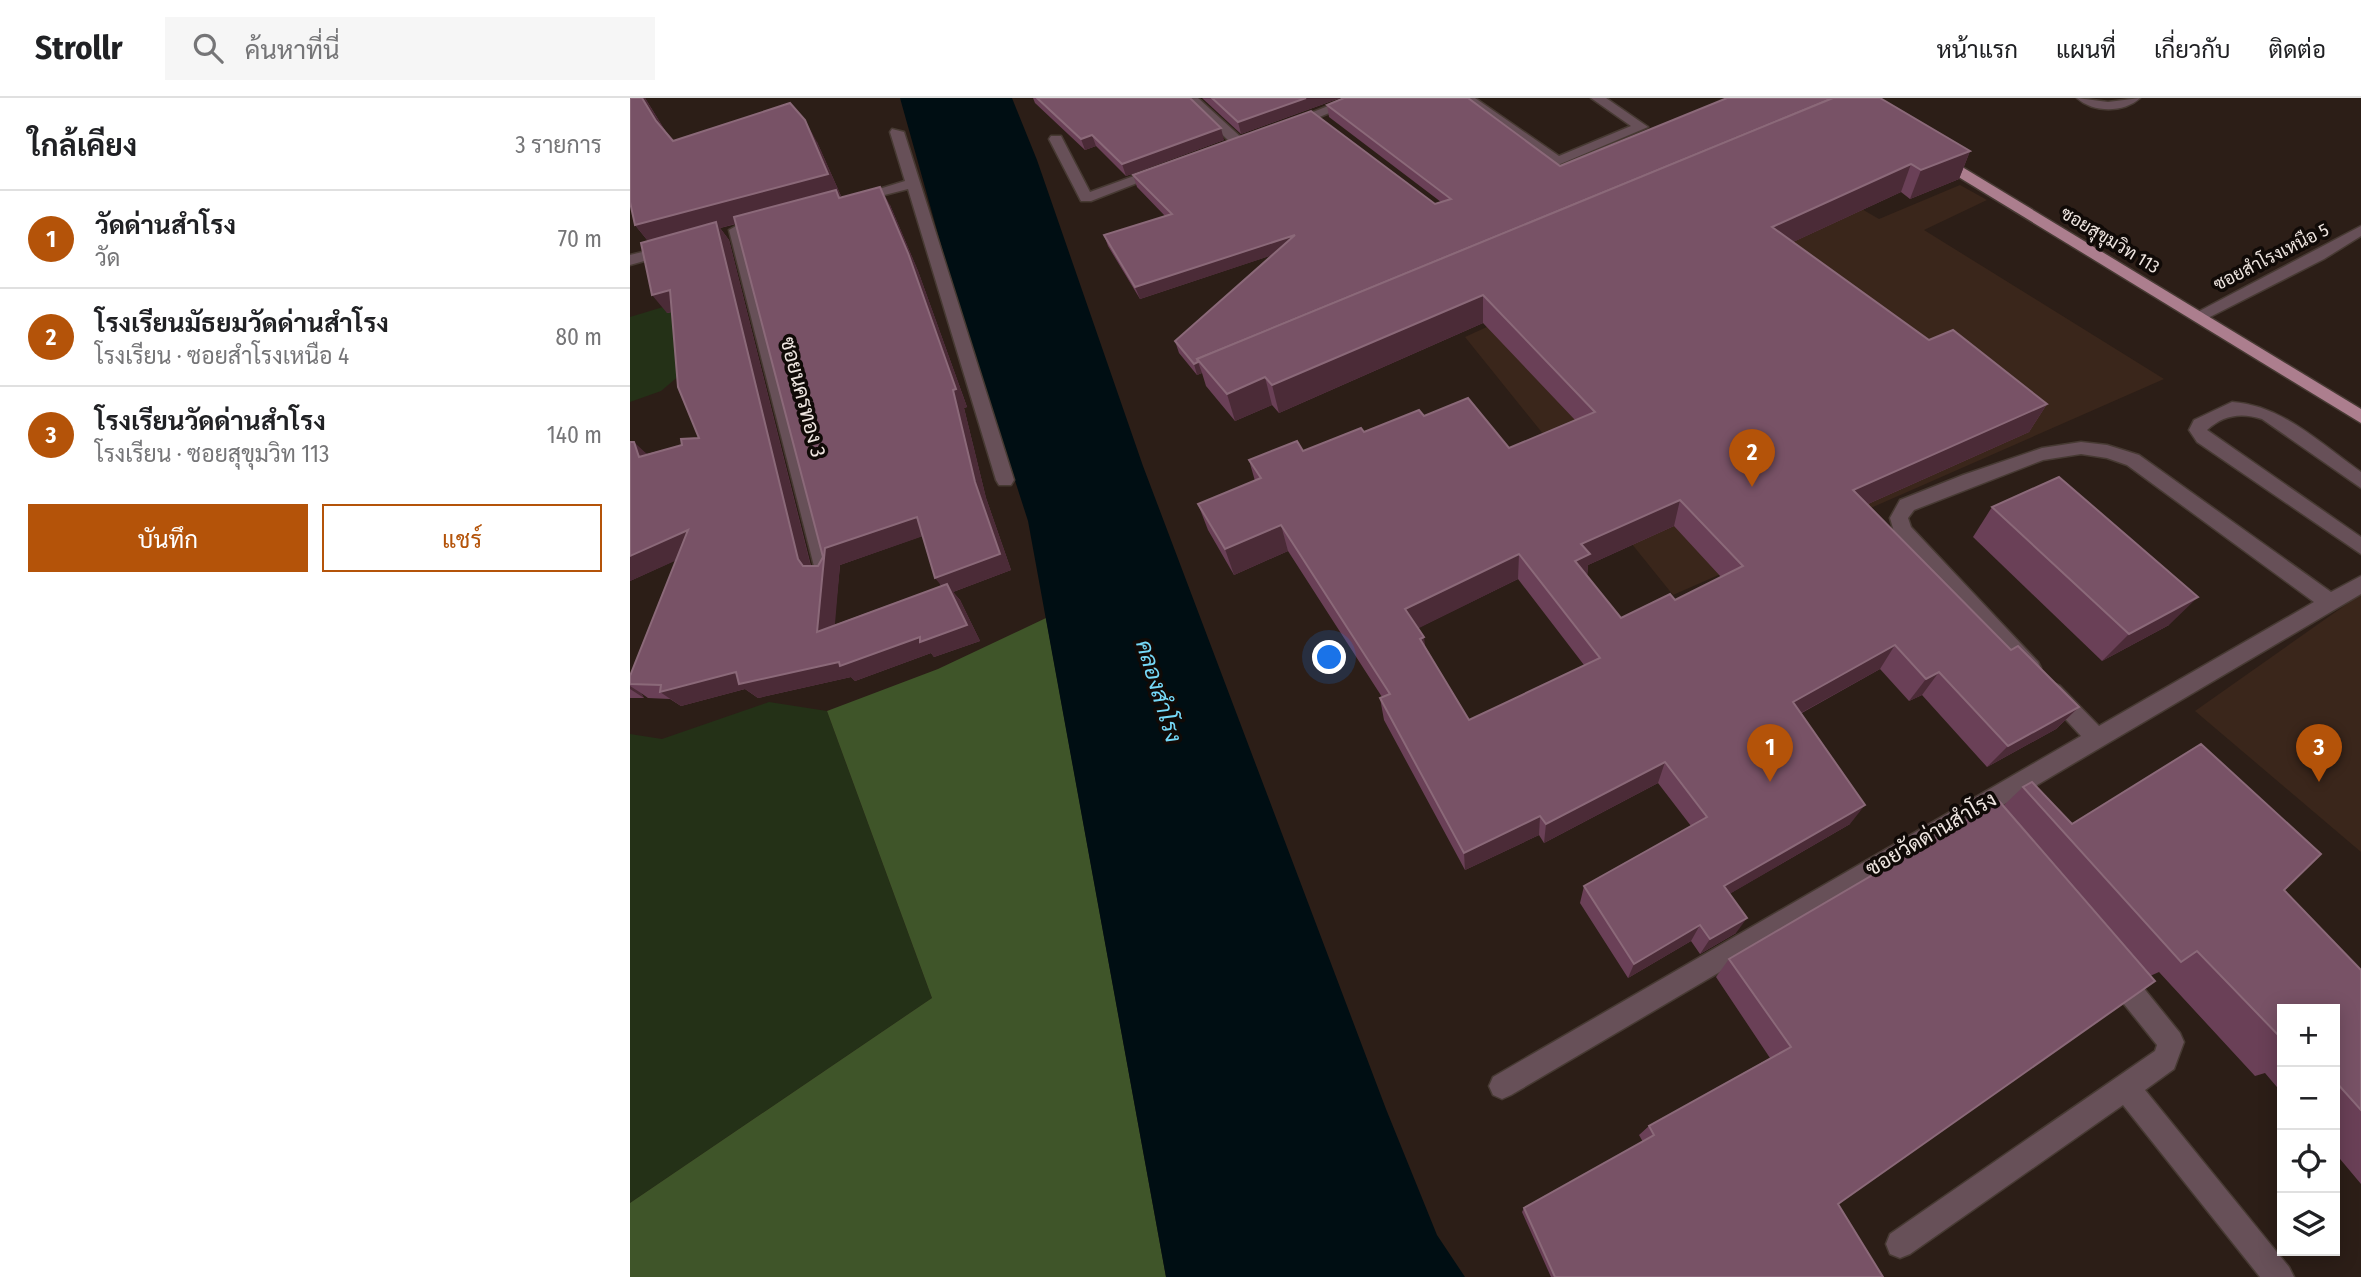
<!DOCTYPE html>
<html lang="th">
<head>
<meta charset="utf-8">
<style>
  body { margin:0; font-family:"Fira Sans Condensed",Sarabun,sans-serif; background:#f6f6f6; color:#202124 }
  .controls { position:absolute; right:21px; bottom:21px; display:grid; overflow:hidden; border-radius:0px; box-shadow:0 4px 18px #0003 }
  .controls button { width:63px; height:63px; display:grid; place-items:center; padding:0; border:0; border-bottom:2px solid #e0e0e0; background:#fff; color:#202124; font:35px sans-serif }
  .you { position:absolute; left:700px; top:560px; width:24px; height:24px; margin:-18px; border:5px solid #fff; border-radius:50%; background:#1a73e8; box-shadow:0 0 0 10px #1a73e833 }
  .badge { display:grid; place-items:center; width:46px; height:46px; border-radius:50%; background:#b45309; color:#fff; font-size:23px; font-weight:700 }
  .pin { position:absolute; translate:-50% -58px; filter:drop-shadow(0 2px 4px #0008) }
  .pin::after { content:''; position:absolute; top:37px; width:24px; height:21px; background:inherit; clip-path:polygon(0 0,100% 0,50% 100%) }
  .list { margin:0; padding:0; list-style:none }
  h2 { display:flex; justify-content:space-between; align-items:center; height:91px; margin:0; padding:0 28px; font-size:30px }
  h2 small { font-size:23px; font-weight:400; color:#757577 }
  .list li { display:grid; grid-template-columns:46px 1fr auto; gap:21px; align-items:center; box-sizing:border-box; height:98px; padding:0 28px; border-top:2px solid #e0e0e0 }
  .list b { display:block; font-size:26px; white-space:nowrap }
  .list p { margin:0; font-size:23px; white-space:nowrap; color:#757577 }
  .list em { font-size:23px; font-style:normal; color:#757577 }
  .actions { display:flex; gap:14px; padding:21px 28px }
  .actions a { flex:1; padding:16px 0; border:2px solid #b45309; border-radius:0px; text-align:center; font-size:24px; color:#b45309 }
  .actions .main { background:#b45309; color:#fff }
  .icon { flex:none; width:38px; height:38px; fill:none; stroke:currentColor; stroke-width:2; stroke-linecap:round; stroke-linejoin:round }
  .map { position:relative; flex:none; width:1731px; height:1179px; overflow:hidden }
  header { display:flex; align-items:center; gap:42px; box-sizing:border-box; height:98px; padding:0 35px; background:#fff; border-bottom:2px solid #e0e0e0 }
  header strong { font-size:33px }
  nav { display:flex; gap:38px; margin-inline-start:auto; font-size:24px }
  .search { width:490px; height:63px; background:#f6f6f6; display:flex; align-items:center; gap:18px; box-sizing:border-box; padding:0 24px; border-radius:0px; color:#757577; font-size:26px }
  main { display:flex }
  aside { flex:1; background:#fff }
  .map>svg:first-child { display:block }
  .built { fill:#3a261b }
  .green { fill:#243117 }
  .forest { fill:#3f5529 }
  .water { fill:#000e13 }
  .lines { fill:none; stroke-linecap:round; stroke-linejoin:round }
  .minor-casing { stroke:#473a33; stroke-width:3 }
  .major-casing { stroke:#473a33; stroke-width:3 }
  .minor { fill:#675058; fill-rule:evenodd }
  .major { fill:#ac7e8e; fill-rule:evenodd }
  .wall { fill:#6a4057; fill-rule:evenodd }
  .shaded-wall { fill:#4b2b37 }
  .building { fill:#785266; stroke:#8b6979; stroke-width:2; fill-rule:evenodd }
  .labels { text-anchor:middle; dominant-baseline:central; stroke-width:7; stroke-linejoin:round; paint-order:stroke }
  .far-street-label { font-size:18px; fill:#eee5e0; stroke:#100a07 }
  .street-label { font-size:21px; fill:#eee5e0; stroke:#100a07 }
  .water-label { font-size:23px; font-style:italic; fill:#76d9f8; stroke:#100a07 }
</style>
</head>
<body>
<header>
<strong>Strollr</strong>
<div class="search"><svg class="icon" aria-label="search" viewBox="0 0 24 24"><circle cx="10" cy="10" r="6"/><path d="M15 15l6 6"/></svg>ค้นหาที่นี่</div>
<nav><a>หน้าแรก</a><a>แผนที่</a><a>เกี่ยวกับ</a><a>ติดต่อ</a></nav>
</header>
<main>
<aside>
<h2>ใกล้เคียง<small>3 รายการ</small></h2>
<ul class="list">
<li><span class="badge">1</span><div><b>วัดด่านสำโรง</b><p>วัด</p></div><em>70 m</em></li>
<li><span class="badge">2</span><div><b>โรงเรียนมัธยมวัดด่านสำโรง</b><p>โรงเรียน · ซอยสำโรงเหนือ 4</p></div><em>80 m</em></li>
<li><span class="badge">3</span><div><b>โรงเรียนวัดด่านสำโรง</b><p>โรงเรียน · ซอยสุขุมวิท 113</p></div><em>140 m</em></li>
</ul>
<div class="actions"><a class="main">บันทึก</a><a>แชร์</a></div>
</aside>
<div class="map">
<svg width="1731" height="1179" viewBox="0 0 1731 1179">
  <rect width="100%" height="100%" fill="#2c1e17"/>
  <g class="built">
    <polygon points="1180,81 1249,121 1330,87 1357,102 1294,132 1534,281 1043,497 835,239"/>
    <polygon points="1731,496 1731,754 1565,613"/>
  </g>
  <g class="green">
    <polygon points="43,206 51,276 31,293 0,304 0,219"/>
    <polygon points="139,604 197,613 302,900 0,1105 0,636 32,641"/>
  </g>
  <polygon class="forest" points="416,520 536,1179 0,1179 0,1105 302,900 197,613 308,571"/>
  <polygon class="water" points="270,0 382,0 407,62 513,368 756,1011 807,1137 835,1179 536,1179 398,423 324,193"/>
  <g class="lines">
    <g class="minor-casing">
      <g id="minor">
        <polygon points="555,0 568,0 614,42 614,48 604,48"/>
        <polygon points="718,0 736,0 665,29 653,26"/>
        <polygon points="831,0 845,0 929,58 1001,28 961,0 976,0 1018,29 928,67"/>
        <path d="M1447,0L1478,4L1510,0C1494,15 1463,15 1447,0Z"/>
        <polygon points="262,31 274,34 384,382 381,387 369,387 366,382 278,91 227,104 220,100 275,83 260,34"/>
        <polygon points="421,38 431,38 460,94 526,70 538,73 461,103 451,103 419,41"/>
        <polygon points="106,128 113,132 206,476 203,481 189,481 186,476 99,132"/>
        <polygon points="1731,128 1731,138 1694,161 1574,222 1568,223 1560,218"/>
        <polygon points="41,147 46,148 46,154 0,167 0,157"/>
        <path d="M1602,304C1652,307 1691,346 1731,374V390L1632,321C1611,314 1593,317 1577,332L1731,439V456L1567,344L1559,332L1564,322Z"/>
        <polygon points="1451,344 1477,347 1509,357 1701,494 1731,478 1731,496 881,997 872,1001 863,997 859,988 863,979 1451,638 1416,600 1412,594 1416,588 1423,585 1430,588 1469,628 1684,504 1497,367 1477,360 1451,356 1413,362 1284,412 1278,420 1281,429 1408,564 1411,570 1408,576 1401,579 1394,576 1265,437 1260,420 1270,402 1333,377 1412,350"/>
        <polygon points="1486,863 1495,867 1550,935 1554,944 1544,971 1515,992 1659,1169 1664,1179 1630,1179 1493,1007 1280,1156 1270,1160 1260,1156 1256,1146 1260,1136 1525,953 1527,947 1477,885 1473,876 1477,867"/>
      </g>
    </g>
    <g class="major-casing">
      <polygon id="major" points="1304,58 1314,58 1731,311 1731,325 1304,64"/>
    </g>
    <use href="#minor" class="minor"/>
    <use href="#major" class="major"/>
  </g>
  <g class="wall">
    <path d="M0,0H15L36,34L43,43L187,44L211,98H209L210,99L260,107L288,173L337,309L334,310L356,400L381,472L323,494L330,502L350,543L304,559L301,555L225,583L221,579L128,600L115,591L51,608L40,601L18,600L11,595L14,600H0V577L46,462L0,483V344L17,356L52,347L69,340L42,214L37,215L18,143L5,127ZM106,126L193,459L188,468H181L99,142L90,130ZM292,438L311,488L204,527L210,467Z"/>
    <polygon points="403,0 560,0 594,42 496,78 466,48 455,52 405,5"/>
    <polygon points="572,0 710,0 611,36"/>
    <path d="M697,7L930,68L1340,53L1329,81L1280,101L1271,94L1163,144L1299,242L1417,306L1399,334L1238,406L1381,552L1449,609L1426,631L1357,669L1292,597L1279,603L1250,571L1170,616L1220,726L1099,796L1106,835L1070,856L1061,843L998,880L950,805L954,788L1061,728L1028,685L914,745L909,737L835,772L754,622L750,600L752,599L658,453L604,477L578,432L568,406L625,383L619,362L673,353L794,318L879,350L945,322L853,225L649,315L642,307L605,323L576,288L572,275L567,277L549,255L545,243L642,157L510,201L478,148L474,137L535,118L507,89L503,77L805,106L811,104L699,19ZM1044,428L1091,479L1045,502L991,520L957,478L958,467ZM888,481L954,567L839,622L795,550L788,530Z"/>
    <polygon points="1362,409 1539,527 1472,563 1343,439"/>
    <polygon points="1393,689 1442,726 1654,792 1731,872 1731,1086 1705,1055 1705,911 1652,911 1652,995 1635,975 1625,978 1529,874 1520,878 1208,1106 1253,1179 921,1179 892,1114 894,1110 1013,1044 1009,1037 1019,1028 1140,960 1086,879 1099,861 1373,708"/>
  </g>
  <g class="shaded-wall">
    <polygon points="12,0 15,0 18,5 42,44 26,23"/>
    <polygon points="676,0 710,0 611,36 608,24"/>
    <polygon points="175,22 187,44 211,98 209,98 217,110 208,98 90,130 99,142 183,477 173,468 168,461 22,148 5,127"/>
    <polygon points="591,30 594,42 496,78 492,66"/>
    <polygon points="462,37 466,48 455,52 451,41"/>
    <polygon points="1340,53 1329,81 1280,101 1291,72"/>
    <polygon points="1281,66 1271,94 1135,157 1142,129"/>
    <polygon points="250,89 260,107 288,173 337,309 334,310 356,400 381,472 323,494 330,502 350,543 304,559 301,555 225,583 221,579 128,600 115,591 51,608 30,594 318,496 305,480 345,384"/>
    <polygon points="665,137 667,149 510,201 505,189"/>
    <polygon points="40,192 55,210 37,215 22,197"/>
    <polygon points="853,197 853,225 649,315 642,287"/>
    <polygon points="568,264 572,275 567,277 564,266"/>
    <polygon points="635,279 642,307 605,323 597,296"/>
    <polygon points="1417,306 1399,334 1211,418 1223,392"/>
    <polygon points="4,344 22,361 9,359"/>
    <polygon points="1050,402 1044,428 958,467 957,481 945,463 951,446"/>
    <polygon points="287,419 299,436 210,467 203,549 187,534 195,450"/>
    <polygon points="651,427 658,453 604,477 595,451"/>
    <polygon points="58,432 76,449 0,483 0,458"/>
    <polygon points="889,456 888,481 779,535 775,511"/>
    <polygon points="1568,499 1539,527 1472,563 1499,536"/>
    <polygon points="794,539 797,562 790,541"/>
    <polygon points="1265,547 1250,571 1151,626 1163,604"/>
    <polygon points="1309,574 1292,597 1279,603 1296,581"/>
    <polygon points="0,588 11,595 14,600 0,591"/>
    <polygon points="1449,609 1426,631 1357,669 1378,648"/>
    <polygon points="1035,664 1028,685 914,745 916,726"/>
    <polygon points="1235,707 1220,726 1084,805 1094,788"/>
    <polygon points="910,718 909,737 835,772 834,755"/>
    <polygon points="1117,820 1106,835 1070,856 1080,841"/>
    <polygon points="1070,827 1061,843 998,880 1004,866"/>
  </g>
  <g class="building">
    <polygon points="0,0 12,0 26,23 43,43 160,5 175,22 198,76 5,127 0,104"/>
    <polygon points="407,0 560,0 591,30 492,66 462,37 451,41"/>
    <polygon points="582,0 676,0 608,24"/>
    <polygon points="714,0 838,0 930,68 1097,0 1203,0 567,261 568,264 564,266 545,243 665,137 505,189 474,137 542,116 503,77 681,13 805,106 821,101 697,7"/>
    <path d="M1203,0H1250L1340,53L1291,72L1281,66L1142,129L1299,242L1323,232L1417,306L1223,392L1381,552L1388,548L1449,609L1378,648L1309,574L1296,581L1265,547L1163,604L1235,707L1094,788L1117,820L1080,841L1070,827L1004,866L954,788L1077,719L1035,664L916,726L910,718L834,755L750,600L760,596L651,427L595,451L568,406L631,380L619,362L667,343L673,353L731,330L734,334L789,312L794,318L838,300L879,350L965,314L853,197L642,287L635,279L597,296L567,261ZM1050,402L1113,468L1045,502L1040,496L991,520L945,463L960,456L951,446ZM889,456L970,560L839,622L790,541L794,539L775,511Z"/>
    <polygon points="250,89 278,155 326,291 323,292 345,384 370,456 305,480 287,419 195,450 187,534 317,486 337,527 290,544 290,539 210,568 209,564 109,586 106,574 30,594 31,587 0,586 0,578 58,432 0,458 0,344 4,344 9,359 52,347 51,341 69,340 48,289 40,192 22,197 11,145 86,124 168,461 173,468 188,468 193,459 104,119 206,92 209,100"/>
    <polygon points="1429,379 1568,499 1499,536 1362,409"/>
    <polygon points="1571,646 1691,756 1654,792 1731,872 1731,1012 1705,983 1705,911 1652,911 1652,941 1567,853 1551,864 1393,689 1402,684 1442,726"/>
    <polygon points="1369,703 1525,883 1208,1106 1253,1179 925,1179 894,1110 1024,1037 1019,1028 1161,949 1099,861"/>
  </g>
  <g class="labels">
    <g class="far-street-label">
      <text transform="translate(1480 142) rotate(31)">ซอยสุขุมวิท 113</text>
      <text transform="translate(1641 159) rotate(-27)">ซอยสำโรงเหนือ 5</text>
    </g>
    <g class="street-label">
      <text transform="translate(173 299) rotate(75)">ซอยนครทอง 3</text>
      <text transform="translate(1301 736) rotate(-30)">ซอยวัดด่านสำโรง</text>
    </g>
    <g class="water-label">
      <text transform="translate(529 593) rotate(73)">คลองสำโรง</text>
    </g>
  </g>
</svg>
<div class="controls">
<button>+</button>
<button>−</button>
<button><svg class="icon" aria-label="locate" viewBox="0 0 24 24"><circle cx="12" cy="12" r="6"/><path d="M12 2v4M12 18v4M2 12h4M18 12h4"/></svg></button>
<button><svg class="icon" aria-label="layers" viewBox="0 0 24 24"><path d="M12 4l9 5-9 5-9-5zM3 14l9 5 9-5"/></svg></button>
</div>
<div class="you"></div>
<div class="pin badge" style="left:1140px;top:684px">1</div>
<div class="pin badge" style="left:1122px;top:389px">2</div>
<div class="pin badge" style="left:1689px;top:684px">3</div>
</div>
</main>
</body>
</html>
